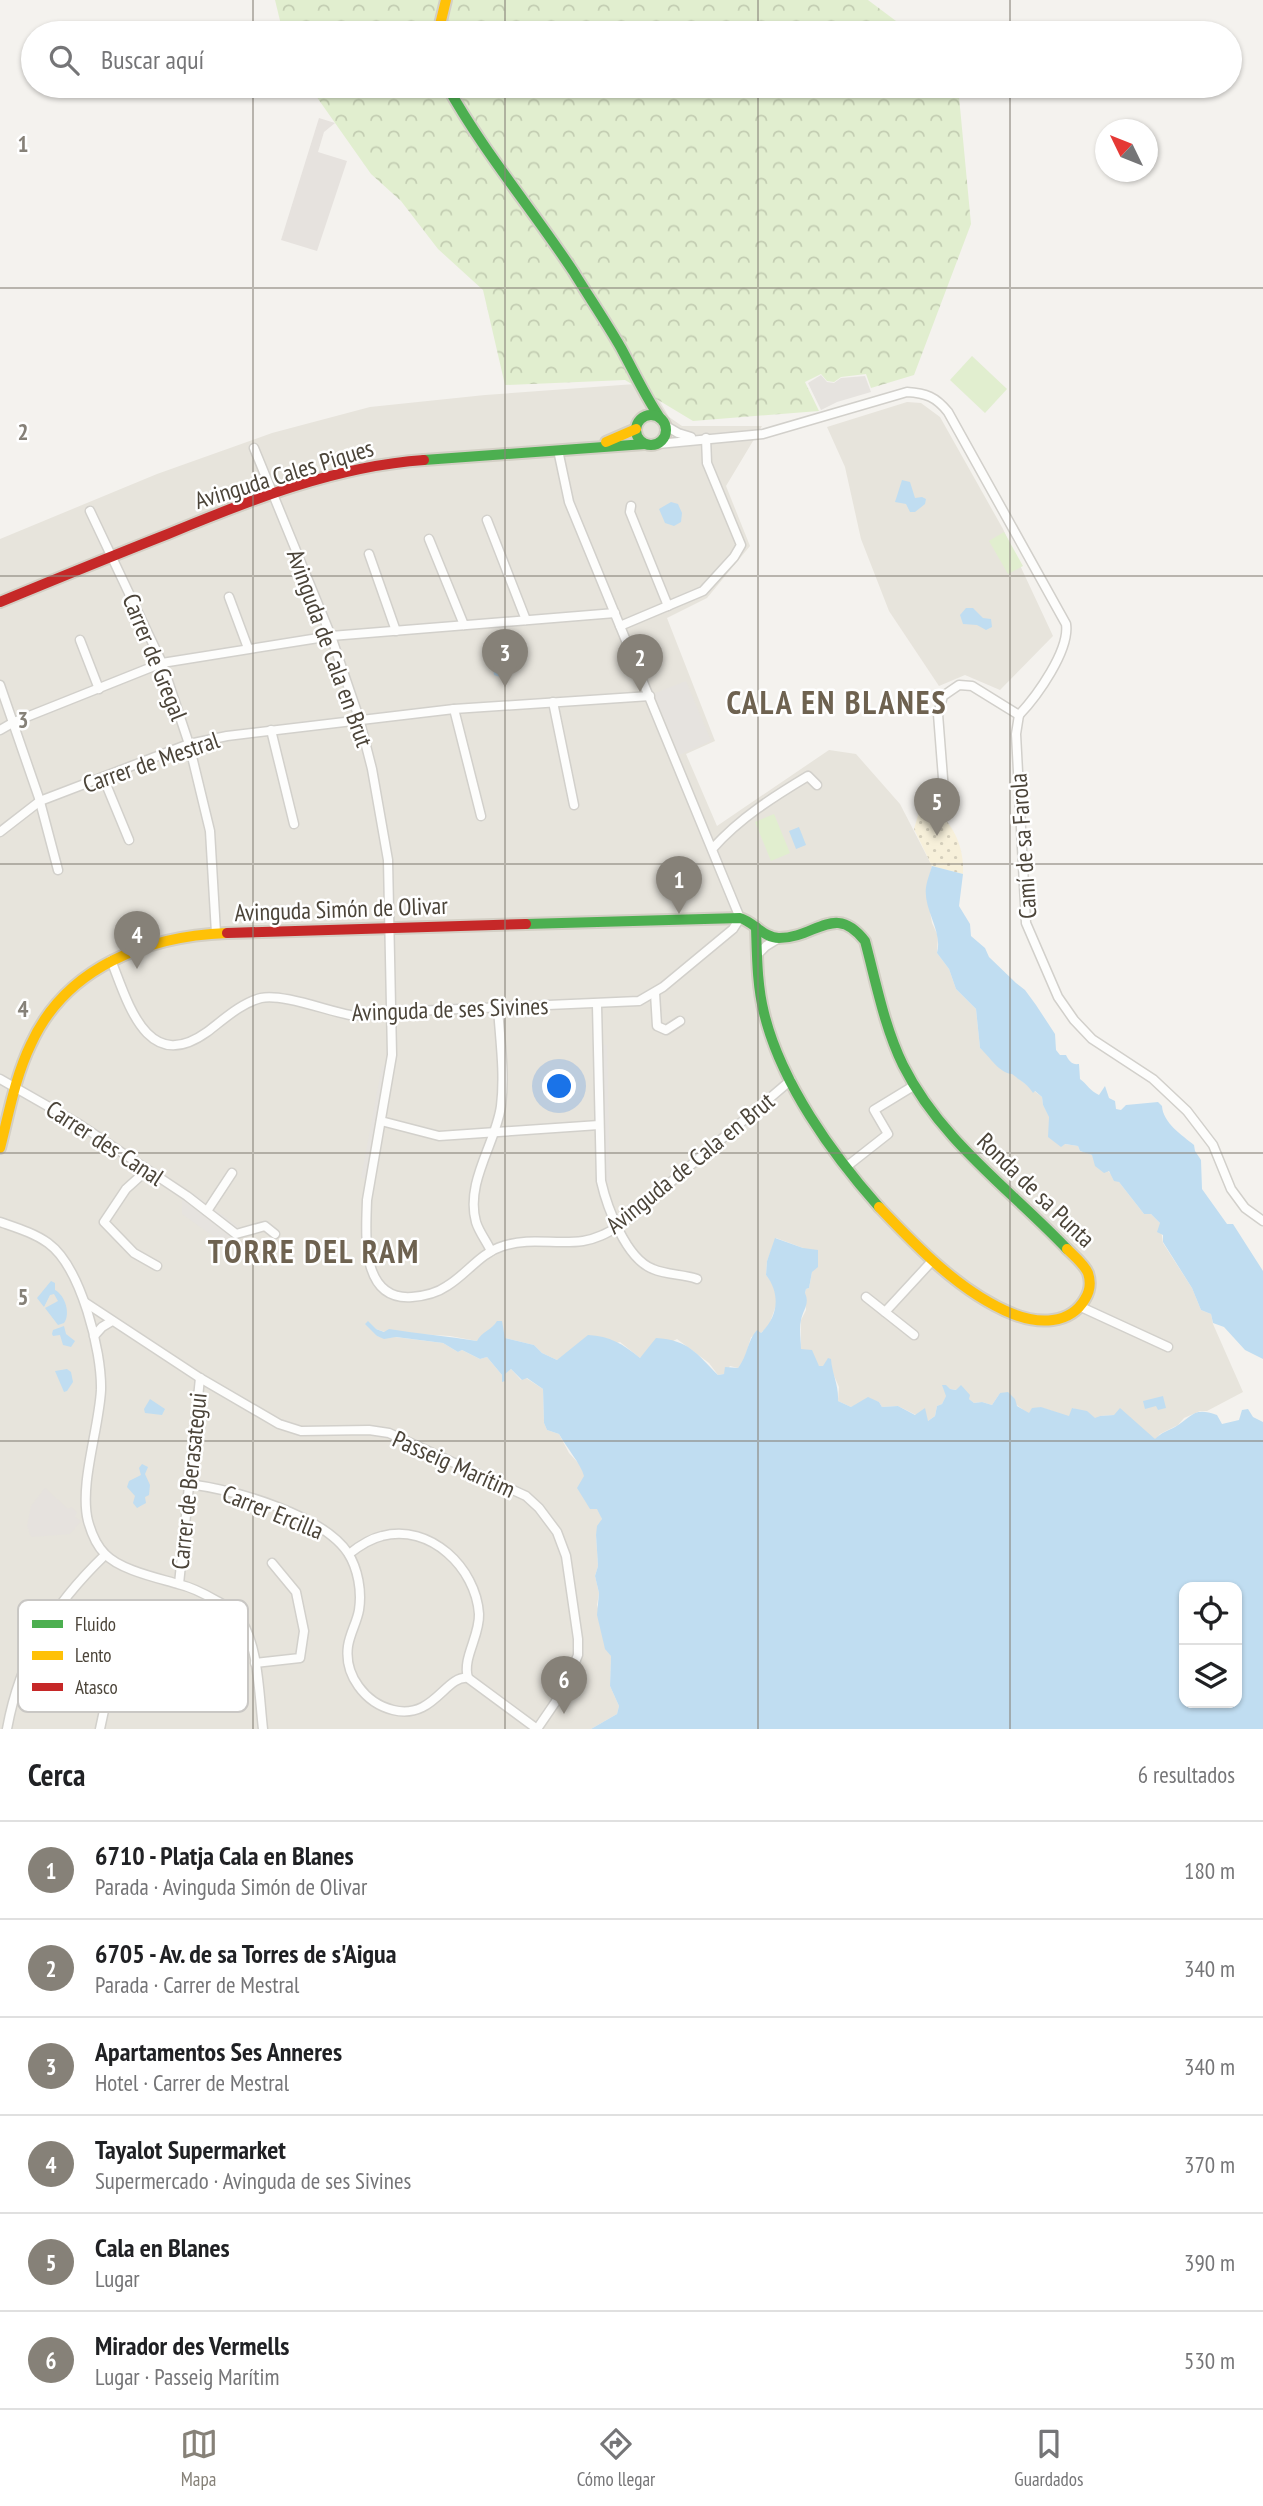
<!DOCTYPE html>
<html lang="es">
<head>
<meta charset="utf-8">
<style>
  body { margin:0; font-family:"PT Sans Narrow",sans-serif; background:#f2f2f2; color:#202124 }
  .controls { position:absolute; right:21px; bottom:21px; display:grid; overflow:hidden; border-radius:14px; box-shadow:0 2px 5px #0004 }
  .controls button { width:63px; height:63px; display:grid; place-items:center; padding:0; border:0; border-bottom:2px solid #e0e0e0; background:#fff; color:#202124; font:35px sans-serif }
  .compass { position:absolute; left:1095px; top:119px; width:63px; height:63px; border-radius:50%; background:#fff; box-shadow:0 2px 5px #0004; rotate:313deg }
  .you { position:absolute; left:560px; top:1087px; width:24px; height:24px; margin:-18px; border:5px solid #fff; border-radius:50%; background:#1a73e8; box-shadow:0 0 0 10px #1a73e833 }
  .badge { display:grid; place-items:center; width:46px; height:46px; border-radius:50%; background:#868178; color:#fff; font-size:23px; font-weight:700 }
  .pin { position:absolute; translate:-50% -58px; filter:drop-shadow(0 2px 4px #0008) }
  .pin::after { content:''; position:absolute; top:37px; width:24px; height:21px; background:inherit; clip-path:polygon(0 0,100% 0,50% 100%) }
  .list { margin:0; padding:0; list-style:none }
  h2 { display:flex; justify-content:space-between; align-items:center; height:91px; margin:0; padding:0 28px; font-size:30px }
  h2 small { font-size:23px; font-weight:400; color:#757577 }
  .list li { display:grid; grid-template-columns:46px 1fr auto; gap:21px; align-items:center; box-sizing:border-box; height:98px; padding:0 28px; border-top:2px solid #e0e0e0 }
  .list b { display:block; font-size:26px; white-space:nowrap }
  .list p { margin:0; font-size:23px; white-space:nowrap; color:#757577 }
  .list em { font-size:23px; font-style:normal; color:#757577 }
  .icon { flex:none; width:38px; height:38px; fill:none; stroke:currentColor; stroke-width:2; stroke-linecap:round; stroke-linejoin:round }
  .map { position:relative; flex:none; width:1263px; height:1729px; overflow:hidden }
  .search { position:absolute; background:#fff; box-shadow:0 2px 5px #0004; left:21px; right:21px; top:21px; height:77px; display:flex; align-items:center; gap:18px; box-sizing:border-box; padding:0 24px; border-radius:38px; color:#757577; font-size:26px }
  .sheet { height:679px; background:#fff }
  nav { display:flex; justify-content:space-around; align-items:center; box-sizing:border-box; height:98px; border-top:2px solid #e0e0e0; background:#fff; font-size:19px; color:#757577 }
  nav a { display:grid; justify-items:center; gap:4px }
  nav .on { color:#868178 }
  .map>svg:first-child { display:block }
  .residential { fill:#e7e4dc }
  .industrial { fill:#e6e2de }
  .forest { fill:url(#forest-crowns) }
  .sand { fill:url(#sand-dots) }
  .garden { fill:#e1eecf }
  .parking { fill:#e6e3df }
  .water { fill:#c0ddf1; fill-rule:evenodd }
  .lines { fill:none; stroke-linecap:round; stroke-linejoin:round }
  .street-casing { stroke:#d2d0cb; stroke-width:11 }
  .fast-casing { stroke:#d3cfc5; stroke-width:14 }
  .slow-casing { stroke:#d3cfc5; stroke-width:14 }
  .jam-casing { stroke:#d3cfc5; stroke-width:14 }
  .street { stroke:#fdfdfc; stroke-width:8 }
  .fast { stroke:#4caf50; stroke-width:10 }
  .slow { stroke:#ffc107; stroke-width:10 }
  .jam { stroke:#c62828; stroke-width:10 }
  .grid { fill:none; stroke:#868178; stroke-width:2; stroke-opacity:0.55 }
  .labels { text-anchor:middle; dominant-baseline:central; stroke-width:5; stroke-linejoin:round; paint-order:stroke }
  .street-label { font-size:24px; fill:#4b4439; stroke:#fff }
  .district-label { font-size:32px; font-weight:bold; letter-spacing:2px; fill:#6e6250; stroke:#fff }
  .key { fill:#fff; stroke:#c9c7c4; stroke-width:2 }
  .key-label { font-size:19px; fill:#4b4439 }
  .grid-label { font-size:23px; text-anchor:middle; font-weight:bold; fill:#868178; stroke:#fff; stroke-width:5; stroke-linejoin:round; paint-order:stroke }
</style>
</head>
<body>
<div class="map">
<svg width="1263" height="1729" viewBox="0 0 1263 1729">
  <defs>
    <pattern id="forest-crowns" width="20" height="18" patternUnits="userSpaceOnUse" patternTransform="scale(1.75)"><rect width="20" height="18" fill="#e1eecf"/><path d="M2 6a3 3 0 1 1 6 0M12 15a3 3 0 1 1 6 0" fill="none" stroke="#c3cdb2"/></pattern>
    <pattern id="sand-dots" width="8" height="8" patternUnits="userSpaceOnUse" patternTransform="scale(1.75)"><rect width="8" height="8" fill="#f7f0da"/><path d="M2 2h.1M6 6h.1" fill="none" stroke="#d5cfbc" stroke-width="1.8" stroke-linecap="round"/></pattern>
  </defs>
  <rect width="100%" height="100%" fill="#f4f2ee"/>
  <g class="residential">
    <polygon points="649,383 669,417 682,426 762,426 726,486 750,546 707,598 667,618 715,741 686,754 717,826 829,750 856,754 900,804 932,866 926,889 932,923 938,936 937,953 949,969 956,989 976,1009 980,1048 1042,1097 1043,1105 1064,1144 1078,1146 1080,1151 1092,1155 1119,1182 1144,1214 1151,1214 1160,1223 1163,1243 1192,1288 1201,1310 1211,1314 1213,1324 1243,1392 1207,1411 1200,1411 1184,1418 1178,1425 1160,1434 1155,1440 1114,1415 1100,1416 1095,1419 1073,1408 1070,1417 1040,1407 1029,1414 1000,1393 992,1405 982,1402 974,1403 957,1390 950,1389 942,1404 937,1406 935,1416 928,1421 898,1406 882,1407 879,1402 872,1400 851,1407 838,1401 839,1387 832,1371 819,1366 801,1350 801,1320 806,1310 805,1293 806,1289 809,1288 812,1272 803,1248 776,1238 767,1261 766,1275 773,1284 778,1300 769,1325 760,1334 751,1337 745,1358 738,1368 730,1366 724,1374 718,1375 709,1363 677,1339 640,1358 620,1342 557,1360 542,1353 534,1345 505,1338 493,1328 477,1341 450,1336 402,1333 394,1330 385,1332 376,1329 375,1332 377,1336 384,1338 395,1337 443,1343 458,1352 462,1350 480,1359 487,1357 502,1375 511,1369 521,1380 526,1378 543,1389 544,1423 547,1430 559,1434 569,1453 582,1467 602,1519 596,1535 598,1566 595,1576 599,1593 597,1605 611,1656 610,1686 619,1706 617,1714 591,1729 0,1729 0,539 157,474 272,433 370,407 485,395"/>
    <polygon points="907,402 921,403 940,417 1003,529 1053,636 1000,690 965,675 939,686 889,611 861,539 845,467 827,427"/>
  </g>
  <g class="industrial">
    <polygon points="319,118 335,123 324,132 318,152 347,161 317,251 281,240"/>
    <polygon points="45,1488 68,1509 72,1507 77,1513 75,1517 81,1521 70,1534 31,1537 27,1526 31,1506"/>
  </g>
  <g class="forest">
    <polygon points="275,0 868,0 912,33 283,33"/>
    <polygon points="309,86 958,86 971,224 914,375 871,388 866,374 841,377 834,382 827,381 821,374 805,382 819,411 693,421 625,380 505,385 483,290 438,249 401,201 371,174"/>
  </g>
  <path class="sand" d="M930,804C953,824 964,844 963,874L932,866L914,829L919,812Z"/>
  <g class="garden">
    <polygon points="972,356 1007,389 985,413 950,380"/>
    <polygon points="1004,532 1023,566 1008,574 989,541"/>
    <polygon points="774,814 790,853 771,861 755,822"/>
  </g>
  <g class="parking">
    <polygon points="821,375 827,382 834,383 841,378 865,376 871,392 837,402 821,410 808,383"/>
    <polygon points="686,681 711,741 679,755 653,694"/>
    <polygon points="601,1045 607,1045 610,1183 604,1183"/>
    <polygon points="382,1066 388,1067 367,1179 361,1178"/>
    <polygon points="193,1193 240,1228 223,1243 182,1214 182,1199"/>
  </g>
  <g class="water">
    <polygon points="902,480 910,482 915,498 922,497 926,499 925,504 915,512 910,512 906,504 895,502"/>
    <polygon points="671,502 678,504 682,513 681,522 674,526 665,523 659,509"/>
    <polygon points="966,608 973,608 983,618 991,619 992,627 986,630 977,625 963,624 960,615"/>
    <polygon points="501,663 510,667 511,676 507,677 504,671 500,677 494,675 493,667"/>
    <polygon points="799,827 806,845 796,849 789,831"/>
    <path d="M932,866L963,874L959,906L970,924L971,936L985,948L989,957L1016,983L1025,990L1036,1005L1055,1034L1056,1050L1060,1055H1066C1069,1061 1072,1065 1079,1064L1080,1079C1087,1084 1090,1091 1099,1095L1105,1086L1109,1098L1115,1101L1116,1109L1121,1110L1126,1105L1158,1102L1162,1106C1163,1123 1182,1135 1194,1145L1195,1151L1201,1160L1202,1189L1227,1224H1233L1263,1271V1359L1245,1350L1224,1327L1213,1323L1211,1314L1201,1310L1192,1288L1163,1242V1235L1157,1232L1160,1223L1151,1214H1144L1119,1182L1114,1181L1109,1171L1104,1173L1095,1166L1092,1155L1080,1151L1078,1146L1065,1144L1061,1147L1048,1137L1049,1117L1043,1105L1042,1097L1035,1091L1033,1093C1028,1084 1019,1080 1012,1074C999,1073 990,1057 980,1048L976,1009L956,989L949,969L937,953C943,931 923,910 926,887C927,880 930,873 932,866Z"/>
    <path d="M775,1238L803,1248L818,1250V1267L812,1272L809,1288L806,1289L805,1293C810,1304 803,1310 801,1320C799,1329 801,1340 801,1349L812,1350L819,1366H823L828,1358L831,1359C832,1374 839,1385 838,1401L851,1407L868,1397L879,1402L882,1407L898,1406L915,1415L925,1408L928,1421L935,1416L937,1406L942,1404L946,1396L942,1385H946L950,1389L956,1390L961,1385L970,1395L969,1399L974,1403L982,1402L992,1405L1000,1393L1008,1392L1015,1399L1017,1406L1029,1413L1032,1408L1041,1407L1069,1416L1072,1408L1087,1411L1095,1418L1100,1416L1114,1415L1120,1408L1155,1439C1161,1433 1167,1431 1175,1427C1192,1417 1193,1406 1217,1415L1222,1424L1239,1420L1242,1410L1248,1409L1253,1417L1263,1422V1729H591L617,1714L619,1706L610,1686L611,1656L605,1649L597,1615L599,1593L595,1576L598,1566L596,1535L597,1526L602,1519L597,1509H590L577,1488L584,1476C581,1464 566,1447 559,1434L547,1430L544,1423L543,1389L527,1378L522,1380L511,1369L505,1374V1381L502,1382V1375L487,1357L480,1359L462,1350L458,1352L443,1343L396,1337L384,1339L377,1336L365,1324L368,1321L376,1329L384,1332L389,1329C418,1334 448,1336 477,1341C482,1331 492,1330 497,1321H502L505,1338L534,1345L542,1353L557,1360L588,1335C610,1336 623,1344 640,1358L656,1338C689,1340 697,1354 718,1375L724,1374L725,1367L738,1368C748,1355 747,1341 757,1330L761,1333C778,1317 781,1294 766,1275L767,1261ZM1184,1587H1237V1703H1184Z"/>
    <path d="M51,1281L55,1283V1290C65,1295 71,1314 64,1323L58,1325L45,1308L58,1301L54,1294L50,1295L44,1307L37,1298Z"/>
    <polygon points="64,1326 66,1334 75,1341 71,1347 63,1345 60,1335 53,1336 52,1334 53,1330"/>
    <polygon points="67,1369 71,1372 73,1382 67,1391 64,1392 55,1371"/>
    <polygon points="1163,1396 1166,1408 1158,1410 1156,1406 1145,1409 1143,1401"/>
    <polygon points="150,1399 165,1409 162,1415 145,1413 144,1409"/>
    <polygon points="142,1464 148,1467 145,1474 150,1485 149,1495 145,1497 146,1503 137,1508 133,1503 135,1496 127,1487 129,1481 141,1475 139,1468"/>
  </g>
  <g class="lines">
    <g class="street-casing">
      <g id="street">
        <polyline points="666,426 678,433 691,437"/>
        <path d="M658,444L763,434L907,392C926,393 936,397 948,412L1066,624C1070,650 1037,696 1019,715"/>
        <path d="M254,448L331,636L359,718L372,769L388,860L392,1055L367,1200C366,1234 360,1301 412,1297C424,1296 437,1293 447,1286C467,1274 480,1253 503,1246C530,1237 556,1245 583,1241C596,1239 607,1233 618,1227L791,1080"/>
        <polyline points="631,506 630,512 668,606"/>
        <polyline points="90,511 162,663 189,744 210,831 216,933"/>
        <polyline points="487,520 526,620"/>
        <polyline points="429,539 464,625"/>
        <polyline points="369,554 396,631"/>
        <polyline points="229,597 248,648"/>
        <polyline points="620,626 703,591 734,557 741,545 707,463 706,438"/>
        <polyline points="80,640 99,689"/>
        <polyline points="0,685 39,798 58,870"/>
        <polyline points="553,702 574,805"/>
        <polyline points="454,709 481,816"/>
        <polyline points="1019,715 1016,734 1026,923 1058,997 1074,1020 1092,1039 1153,1079 1187,1111 1213,1145 1231,1189 1245,1208 1263,1221"/>
        <polyline points="0,730 14,722 162,663 331,636 615,613"/>
        <polyline points="271,730 294,824"/>
        <polyline points="103,777 129,840"/>
        <polyline points="945,804 938,714 943,696 959,685 972,686 1019,715"/>
        <polyline points="0,832 40,801 189,744 227,736 454,709 650,696"/>
        <path d="M713,848C740,818 773,797 808,776L817,785"/>
        <polyline points="757,955 766,946 779,938"/>
        <path d="M111,960C128,1003 147,1075 207,1032C223,1020 241,1003 261,998C281,993 328,1011 350,1015C364,1017 379,1014 393,1012L639,1001L663,987L733,929L740,918L569,502L558,450"/>
        <polyline points="655,993 657,1026 666,1030 680,1021"/>
        <path d="M597,1005L601,1181C607,1207 626,1259 653,1269C667,1275 683,1274 697,1279"/>
        <polyline points="0,1079 79,1124 187,1196 236,1234 265,1226 275,1234"/>
        <polyline points="381,1121 439,1136 599,1125"/>
        <polyline points="846,1167 888,1134 874,1110 915,1085"/>
        <polyline points="147,1170 126,1189 104,1222 134,1253 157,1266"/>
        <polyline points="207,1211 232,1173"/>
        <path d="M0,1222C17,1228 34,1233 48,1243C81,1267 102,1351 101,1390C99,1429 79,1485 88,1521C91,1532 97,1546 105,1554C120,1570 158,1578 178,1584C191,1587 205,1594 217,1601C224,1605 233,1609 238,1616C259,1642 259,1696 263,1729"/>
        <path d="M491,1251C487,1242 479,1232 476,1222C465,1182 496,1143 501,1106C505,1073 500,1040 498,1008"/>
        <polyline points="866,1297 914,1335"/>
        <polyline points="86,1303 200,1378 279,1424 301,1431 369,1430 389,1433 526,1496 539,1508 557,1532 566,1556 578,1639 578,1655 563,1691 537,1729"/>
        <polyline points="1081,1307 1168,1347"/>
        <polyline points="885,1312 933,1260"/>
        <polyline points="94,1336 102,1327 112,1321"/>
        <path d="M189,1484C234,1490 322,1514 348,1553C358,1569 362,1591 359,1610C357,1622 350,1633 348,1646C344,1675 365,1703 393,1710C434,1720 445,1675 468,1678L537,1729"/>
        <path d="M349,1554C359,1546 369,1539 382,1536C430,1523 476,1568 479,1614C480,1636 462,1658 468,1678"/>
        <polyline points="179,1584 200,1378"/>
        <polyline points="255,1663 300,1658 304,1631 296,1592 272,1563"/>
        <path d="M7,1729C20,1657 53,1605 105,1555"/>
        <polyline points="100,1729 112,1673"/>
      </g>
    </g>
    <g class="fast-casing">
      <g id="fast">
        <path d="M447,86C483,151 532,209 573,271C589,297 606,322 621,348C634,372 645,396 660,418"/>
        <circle cx="651" cy="430" r="15"/>
        <polyline points="424,460 645,444"/>
        <path d="M526,924L740,918C754,922 764,938 779,938C816,938 835,902 865,941C876,982 884,1026 903,1065C941,1141 1010,1189 1067,1249"/>
        <path d="M756,927C757,956 757,985 764,1013C781,1083 832,1154 879,1207"/>
      </g>
    </g>
    <g class="slow-casing">
      <g id="slow">
        <polyline points="438,33 446,0"/>
        <polyline points="606,442 636,429"/>
        <path d="M0,1148C9,1113 15,1077 31,1044C66,967 147,936 227,933"/>
        <path d="M879,1207C917,1247 961,1293 1013,1314C1038,1324 1070,1325 1085,1299C1090,1291 1091,1282 1088,1273C1084,1264 1074,1256 1067,1249"/>
      </g>
    </g>
    <g class="jam-casing">
      <g id="jam">
        <path d="M0,602C56,579 112,556 168,534C250,500 336,466 424,460"/>
        <polyline points="227,933 526,924"/>
      </g>
    </g>
    <use href="#street" class="street"/>
    <use href="#fast" class="fast"/>
    <use href="#slow" class="slow"/>
    <use href="#jam" class="jam"/>
  </g>
  <path class="grid" d="M253,0V33M505,0V33M758,0V33M1010,0V33M253,86V1729M505,86V1729M758,86V1729M1010,86V1729M0,288H1263M0,576H1263M0,864H1263M0,1153H1263M0,1441H1263"/>
  <g class="labels">
    <g class="street-label">
      <text transform="translate(284 474) rotate(-17)">Avinguda Cales Piques</text>
      <text transform="translate(330 648) rotate(70)">Avinguda de Cala en Brut</text>
      <text transform="translate(155 657) rotate(68)">Carrer de Gregal</text>
      <text transform="translate(151 762) rotate(-19)">Carrer de Mestral</text>
      <text transform="translate(1023 846) rotate(-94)">Camí de sa Farola</text>
      <text transform="translate(341 909) rotate(-2)">Avinguda Simón de Olivar</text>
      <text transform="translate(450 1009) rotate(-2)">Avinguda de ses Sivines</text>
      <text transform="translate(105 1143) rotate(33)">Carrer des Canal</text>
      <text transform="translate(690 1163) rotate(-39)">Avinguda de Cala en Brut</text>
      <text transform="translate(1036 1190) rotate(44)">Ronda de sa Punta</text>
      <text transform="translate(454 1464) rotate(24)">Passeig Marítim</text>
      <text transform="translate(189 1481) rotate(-84)">Carrer de Berasategui</text>
      <text transform="translate(273 1512) rotate(22)">Carrer Ercilla</text>
    </g>
    <g class="district-label">
      <text x="837" y="702">CALA EN BLANES</text>
      <text x="314" y="1251">TORRE DEL RAM</text>
    </g>
  </g>
  <rect x="18" y="1600" width="230" height="112" rx="10" class="key"/>
  <rect x="32" y="1620" width="31" height="8" fill="#4caf50"/>
  <rect x="32" y="1651" width="31" height="9" fill="#ffc107"/>
  <rect x="32" y="1683" width="31" height="8" fill="#c62828"/>
  <g class="key-label">
    <text x="75" y="1631">Fluido</text>
    <text x="75" y="1662">Lento</text>
    <text x="75" y="1694">Atasco</text>
  </g>
  <g class="grid-label">
    <text x="23" y="152">1</text>
    <text x="23" y="440">2</text>
    <text x="23" y="728">3</text>
    <text x="23" y="1017">4</text>
    <text x="23" y="1305">5</text>
  </g>
</svg>
<div class="controls">
<button><svg class="icon" aria-label="locate" viewBox="0 0 24 24"><circle cx="12" cy="12" r="6"/><path d="M12 2v4M12 18v4M2 12h4M18 12h4"/></svg></button>
<button><svg class="icon" aria-label="layers" viewBox="0 0 24 24"><path d="M12 4l9 5-9 5-9-5zM3 14l9 5 9-5"/></svg></button>
</div>
<svg class="compass" viewBox="-18 -18 36 36"><path d="M0-13l5 13h-10z" fill="#e53935"/><path d="M0 13l5-13h-10z" fill="#757577"/></svg>
<div class="you"></div>
<div class="pin badge" style="left:679px;top:914px">1</div>
<div class="pin badge" style="left:640px;top:692px">2</div>
<div class="pin badge" style="left:505px;top:687px">3</div>
<div class="pin badge" style="left:137px;top:969px">4</div>
<div class="pin badge" style="left:937px;top:836px">5</div>
<div class="pin badge" style="left:564px;top:1714px">6</div>
<div class="search"><svg class="icon" aria-label="search" viewBox="0 0 24 24"><circle cx="10" cy="10" r="6"/><path d="M15 15l6 6"/></svg>Buscar aquí</div>
</div>
<section class="sheet">
<h2>Cerca<small>6 resultados</small></h2>
<ul class="list">
<li><span class="badge">1</span><div><b>6710 - Platja Cala en Blanes</b><p>Parada · Avinguda Simón de Olivar</p></div><em>180 m</em></li>
<li><span class="badge">2</span><div><b>6705 - Av. de sa Torres de s'Aigua</b><p>Parada · Carrer de Mestral</p></div><em>340 m</em></li>
<li><span class="badge">3</span><div><b>Apartamentos Ses Anneres</b><p>Hotel · Carrer de Mestral</p></div><em>340 m</em></li>
<li><span class="badge">4</span><div><b>Tayalot Supermarket</b><p>Supermercado · Avinguda de ses Sivines</p></div><em>370 m</em></li>
<li><span class="badge">5</span><div><b>Cala en Blanes</b><p>Lugar</p></div><em>390 m</em></li>
<li><span class="badge">6</span><div><b>Mirador des Vermells</b><p>Lugar · Passeig Marítim</p></div><em>530 m</em></li>
</ul>
</section>
<nav>
<a class="on"><svg class="icon" aria-label="map" viewBox="0 0 24 24"><path d="M3 6l6-2 6 2 6-2v14l-6 2-6-2-6 2zM9 4v14M15 6v14"/></svg>Mapa</a>
<a><svg class="icon" aria-label="directions" viewBox="0 0 24 24"><path d="M12 3l9 9-9 9-9-9zM9 14v-3h6M13 9l2 2-2 2"/></svg>Cómo llegar</a>
<a><svg class="icon" aria-label="saved" viewBox="0 0 24 24"><path d="M7 4h10v16l-5-4-5 4z"/></svg>Guardados</a>
</nav>
</body>
</html>
